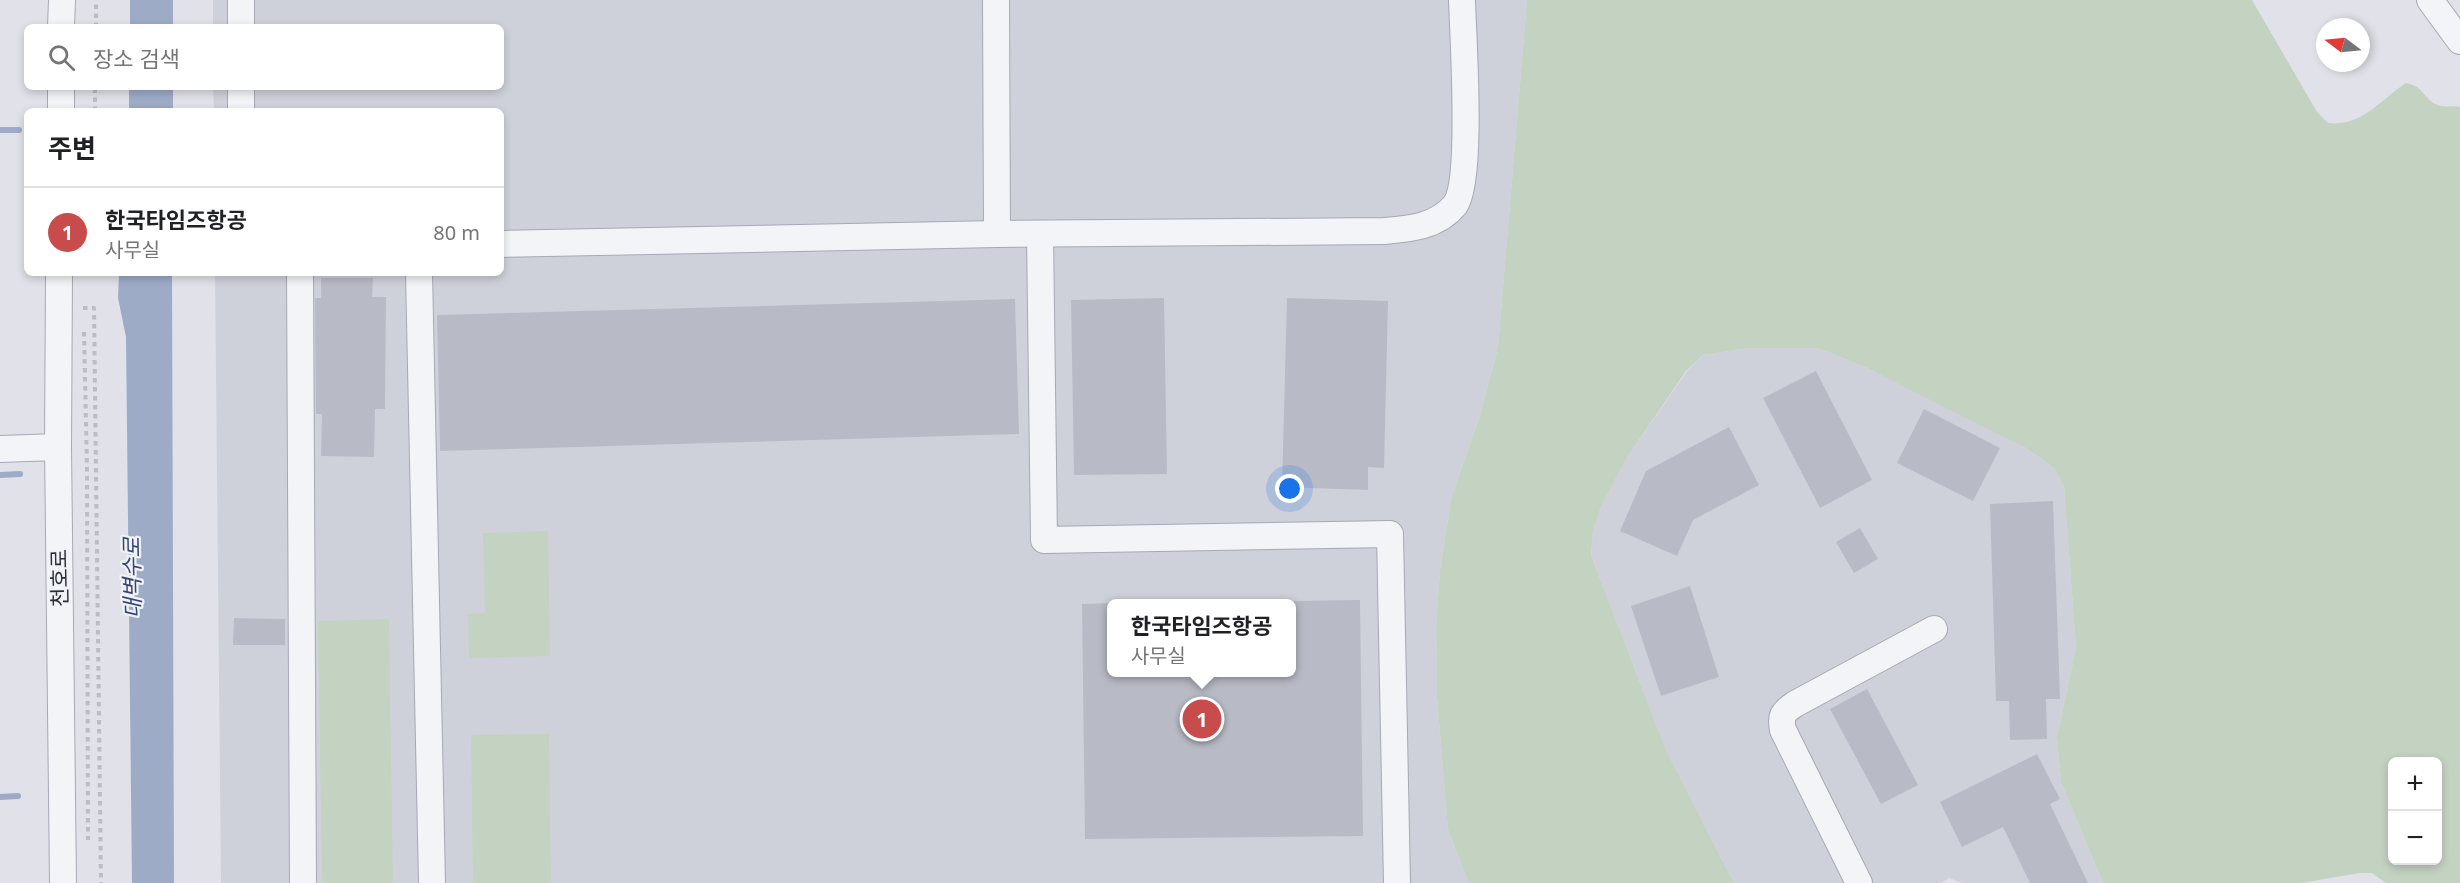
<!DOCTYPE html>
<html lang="ko">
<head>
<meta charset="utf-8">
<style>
  body { margin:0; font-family:"Noto Sans","Noto Sans KR",sans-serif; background:#f2f2f2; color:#202124 }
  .controls { position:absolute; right:18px; bottom:18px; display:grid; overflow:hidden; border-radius:9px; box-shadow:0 3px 9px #0003 }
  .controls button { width:54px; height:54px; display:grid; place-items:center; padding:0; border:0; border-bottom:2px solid #e0e0e0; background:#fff; color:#202124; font:30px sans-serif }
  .compass { position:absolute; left:2316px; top:18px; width:54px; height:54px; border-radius:50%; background:#fff; box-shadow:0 3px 9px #0003; rotate:286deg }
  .you { position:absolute; left:1290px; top:489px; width:21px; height:21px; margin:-15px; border:4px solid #fff; border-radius:50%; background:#1a73e8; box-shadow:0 0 0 9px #1a73e833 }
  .badge { display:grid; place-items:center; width:39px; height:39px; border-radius:50%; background:#c84c4c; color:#fff; font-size:20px; font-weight:700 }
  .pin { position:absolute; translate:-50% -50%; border:3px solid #fff; box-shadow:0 2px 6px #0006 }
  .popup { position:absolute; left:1107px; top:599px; width:189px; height:78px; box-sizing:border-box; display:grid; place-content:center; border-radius:9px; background:#fff; filter:drop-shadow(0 2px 4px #0005); font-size:20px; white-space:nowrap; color:#757577 }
  .popup b { font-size:22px; color:#202124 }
  .popup::after { content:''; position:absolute; left:50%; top:100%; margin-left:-12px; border:12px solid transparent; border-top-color:#fff }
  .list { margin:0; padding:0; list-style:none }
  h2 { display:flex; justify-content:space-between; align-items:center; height:78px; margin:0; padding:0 24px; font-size:26px }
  h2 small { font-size:20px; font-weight:400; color:#757577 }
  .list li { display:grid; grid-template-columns:39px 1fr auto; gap:18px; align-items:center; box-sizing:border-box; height:90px; padding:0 24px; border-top:2px solid #e0e0e0 }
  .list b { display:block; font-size:22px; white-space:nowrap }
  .list p { margin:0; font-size:20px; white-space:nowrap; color:#757577 }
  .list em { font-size:20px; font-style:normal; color:#757577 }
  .icon { flex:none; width:33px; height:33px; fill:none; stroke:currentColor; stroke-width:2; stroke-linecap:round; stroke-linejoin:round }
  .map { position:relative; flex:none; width:2460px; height:883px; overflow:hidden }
  .search { position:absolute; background:#fff; box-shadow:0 3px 9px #0003; left:24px; top:24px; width:480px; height:66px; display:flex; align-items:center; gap:15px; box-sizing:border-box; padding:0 21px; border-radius:9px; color:#757577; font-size:22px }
  .panel { position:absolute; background:#fff; box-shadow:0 3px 9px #0003; left:24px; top:108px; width:480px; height:168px; border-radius:9px }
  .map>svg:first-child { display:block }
  .built { fill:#cfd1da; fill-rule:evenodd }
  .green { fill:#c4d2c2; fill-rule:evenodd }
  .water { fill:#9dabc7 }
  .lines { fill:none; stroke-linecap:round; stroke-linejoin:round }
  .stream { stroke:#9dabc7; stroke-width:6 }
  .building { fill:#b8bbc5 }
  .minor-casing { stroke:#a6a8b3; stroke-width:28 }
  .path { stroke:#bbbdc3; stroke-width:4; stroke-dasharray:4.5 4.5; stroke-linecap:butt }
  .minor { stroke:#f3f4f7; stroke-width:26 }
  .labels { text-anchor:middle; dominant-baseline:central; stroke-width:4.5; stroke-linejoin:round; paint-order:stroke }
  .street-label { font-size:21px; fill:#2a2e3f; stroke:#f0f2f6 }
  .water-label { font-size:22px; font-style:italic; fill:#364771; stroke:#f0f2f6 }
</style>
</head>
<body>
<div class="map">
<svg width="2460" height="883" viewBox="0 0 2460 883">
  <rect width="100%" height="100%" fill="#e1e2e9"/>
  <g class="built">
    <path d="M213,0H1527L1498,347L1480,416L1452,495L1440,570L1436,628L1437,698L1448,830L1469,883H221L215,273H501V111H214L213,87H501V27H213ZM1112,604H1292V672H1112Z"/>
    <polygon points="1750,348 1818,348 1867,368 1951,409 2024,447 2054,468 2064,486 2076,648 2057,737 2061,782 2103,883 1962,883 1949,878 1941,883 1734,883 1666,750 1591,555 1593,532 1601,507 1626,459 1687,371 1703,355"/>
  </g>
  <g class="green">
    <path d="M1527,0H2252L2317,112L2328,123C2362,127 2380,100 2406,83C2423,87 2420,92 2432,102C2440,109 2451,105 2460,107V883H2386L2372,873H2360L2301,883H2103L2061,782L2057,737L2076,648L2064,486L2054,468L2024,447L1867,368L1818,348H1750L1703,355L1686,371L1626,459L1601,507L1593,532L1591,555L1666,750L1734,883H1469L1448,830L1437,698L1436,628L1440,570L1452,495L1480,416L1498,347ZM2392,762H2438V860H2392Z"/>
    <polygon points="548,531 550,656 469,658 468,614 485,613 483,533"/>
    <polygon points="389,619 393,883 322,883 318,621"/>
    <polygon points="549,734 551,883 473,883 471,735"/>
  </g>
  <g class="water">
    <rect x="130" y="0" width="43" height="27"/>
    <rect x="129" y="87" width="44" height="24"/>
    <polygon points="119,273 172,273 174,883 132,883 126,337 118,298"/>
  </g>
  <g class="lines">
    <g class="stream">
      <polyline points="0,130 19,130"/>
      <polyline points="0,475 20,474"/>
      <polyline points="0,797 18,796"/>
    </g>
  </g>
  <g class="building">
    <polygon points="321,278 373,278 372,297 386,297 385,409 375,409 374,457 321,456 322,414 316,414 315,298 321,298"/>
    <polygon points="1164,298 1167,474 1074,475 1071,300"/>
    <polygon points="1287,298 1388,301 1384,468 1368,467 1368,490 1282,487"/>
    <polygon points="1015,299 1019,434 440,451 437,315"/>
    <polygon points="1816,371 1872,480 1820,508 1763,398"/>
    <polygon points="1924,409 2000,448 1973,501 1897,463"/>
    <polygon points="1729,427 1759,485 1693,520 1677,556 1620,531 1646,471"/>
    <polygon points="2053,501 2060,699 2046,699 2047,739 2010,740 2009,701 1996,701 1990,504"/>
    <polygon points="1860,528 1878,559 1854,573 1836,542"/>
    <polygon points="1690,586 1719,677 1661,696 1631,606"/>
    <polygon points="1360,600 1363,836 1085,839 1082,604 1112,603 1112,672 1292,672 1292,601"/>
    <polygon points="234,618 285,619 285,645 233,645"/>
    <polygon points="1867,689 1918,785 1881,804 1830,709"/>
    <polygon points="2037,754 2060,799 2050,804 2088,883 2030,883 2003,827 1962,847 1940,802"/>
  </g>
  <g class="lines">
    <g class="minor-casing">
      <g id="minor">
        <polyline points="241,0 241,27"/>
        <polyline points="996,0 997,234"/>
        <polyline points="2430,0 2460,41"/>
        <polyline points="61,27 62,0"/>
        <polyline points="241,87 241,111"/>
        <polyline points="61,111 61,87"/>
        <polyline points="1040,234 1044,540 1390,534 1397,883"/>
        <path d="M501,244L997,234L1384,231C1409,229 1437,227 1455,205C1473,181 1463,37 1462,0"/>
        <polyline points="59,273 58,447 63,883"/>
        <polyline points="300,273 303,883"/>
        <polyline points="419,273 432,883"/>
        <polyline points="0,449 58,447"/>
        <path d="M1859,883L1783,730C1780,716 1783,712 1795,704L1934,629"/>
      </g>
    </g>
    <g class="path">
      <polyline points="96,27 96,0"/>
      <polyline points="95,111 95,87"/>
      <polyline points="83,308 94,308 101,883"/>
      <polyline points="84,332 87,468 88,840"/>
    </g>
    <use href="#minor" class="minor"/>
  </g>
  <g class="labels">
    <g class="street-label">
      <text transform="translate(59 578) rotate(-91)">천호로</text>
    </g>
    <g class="water-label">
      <text transform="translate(131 578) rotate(-91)">대벽수로</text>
    </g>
  </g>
</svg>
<div class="controls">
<button>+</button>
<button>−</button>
</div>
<svg class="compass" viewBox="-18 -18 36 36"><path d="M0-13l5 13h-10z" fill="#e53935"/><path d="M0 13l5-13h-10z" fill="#757577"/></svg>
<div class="you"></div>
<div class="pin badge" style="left:1202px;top:719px">1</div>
<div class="popup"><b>한국타임즈항공</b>사무실</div>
<div class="search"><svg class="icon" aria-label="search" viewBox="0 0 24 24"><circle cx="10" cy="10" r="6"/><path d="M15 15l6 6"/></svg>장소 검색</div>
<section class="panel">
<h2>주변<small></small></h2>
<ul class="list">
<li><span class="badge">1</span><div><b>한국타임즈항공</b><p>사무실</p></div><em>80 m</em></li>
</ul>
</section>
</div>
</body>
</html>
